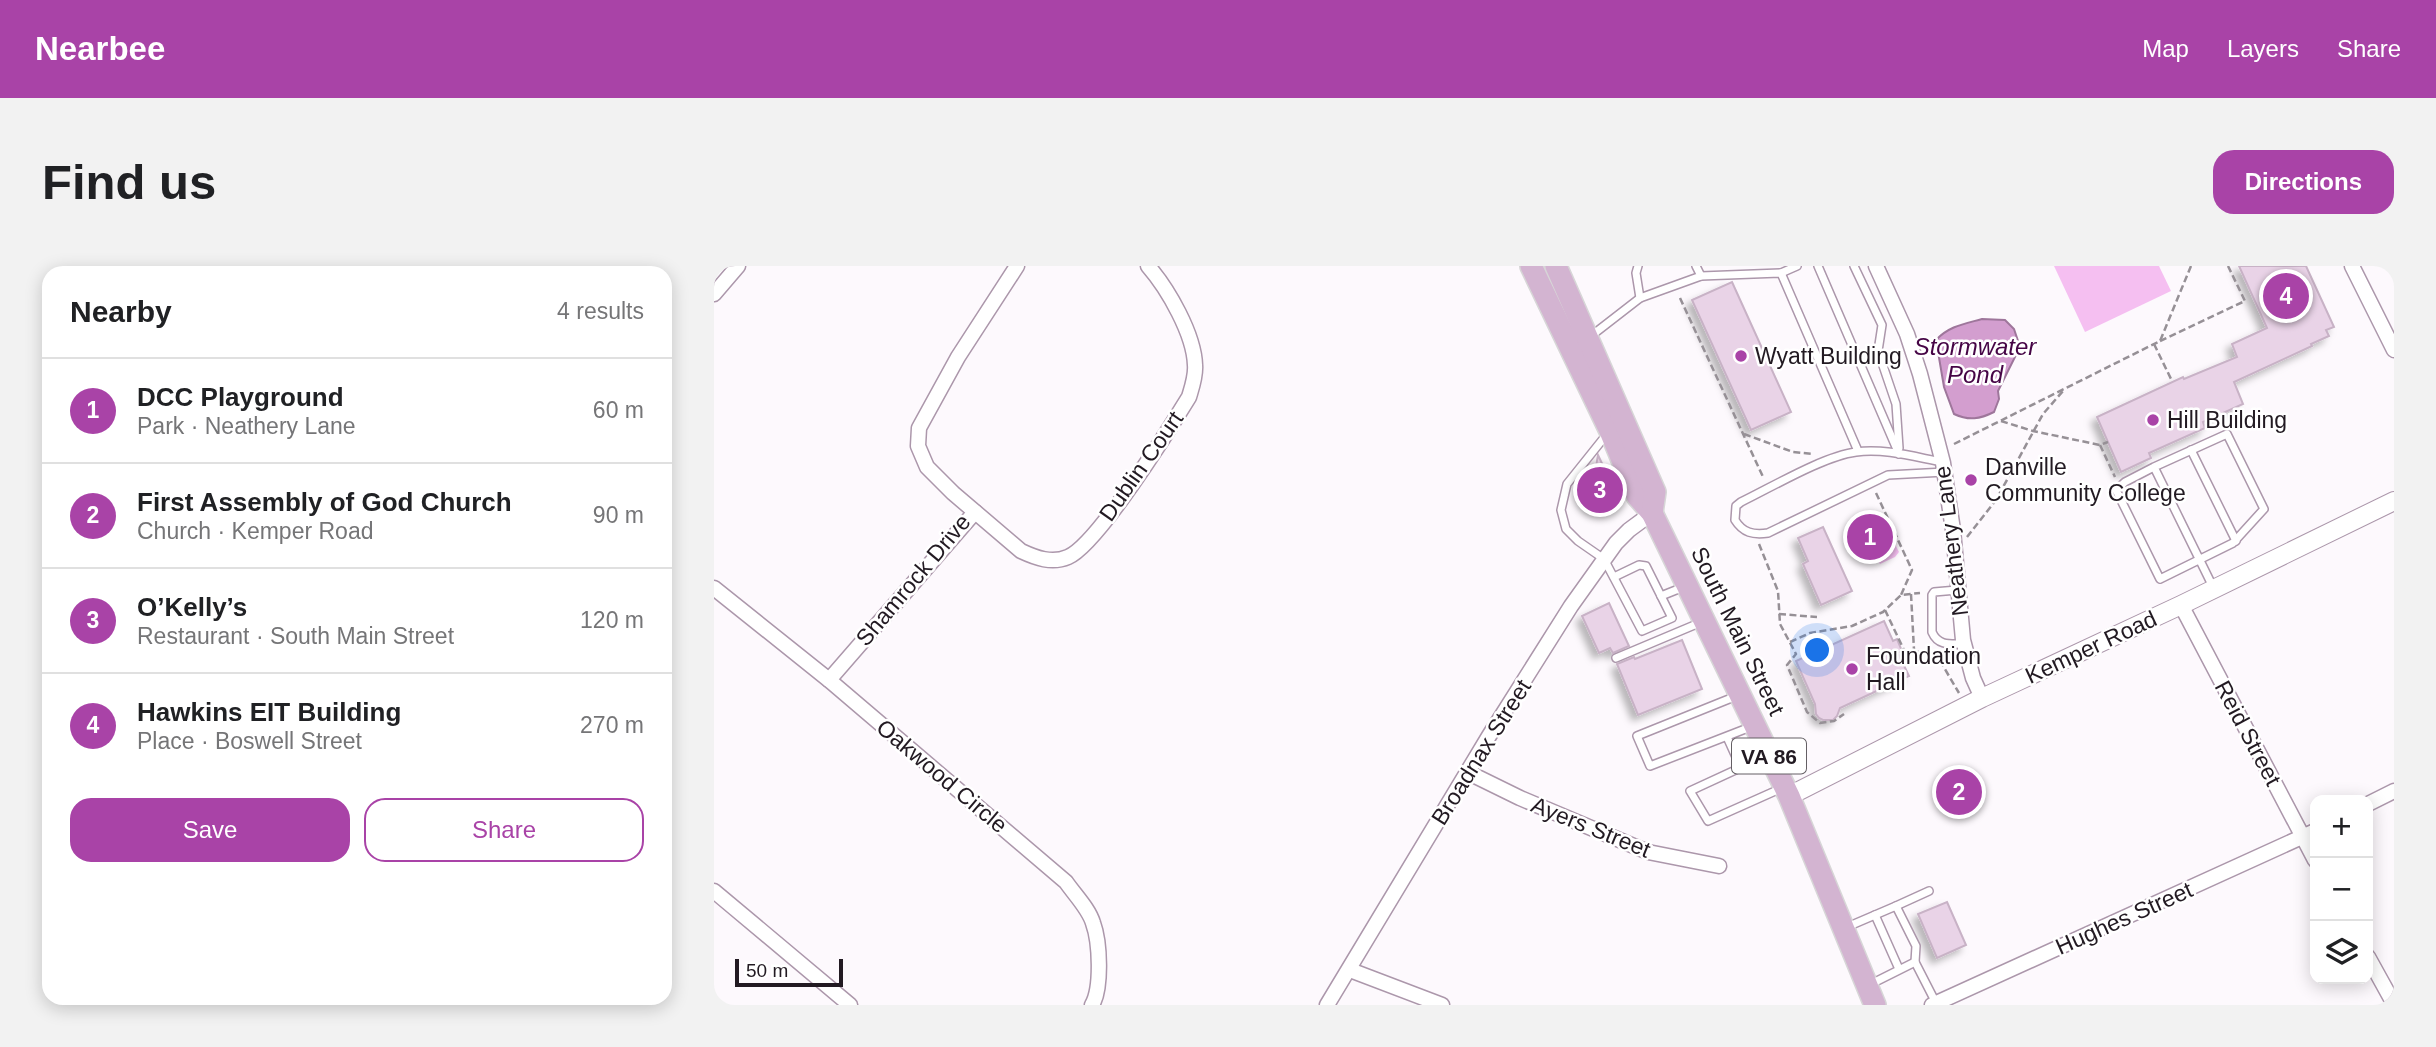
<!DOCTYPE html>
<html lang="en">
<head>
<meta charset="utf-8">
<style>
  body { margin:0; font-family:Helvetica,sans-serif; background:#f2f2f2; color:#202124 }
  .controls { position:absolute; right:21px; bottom:21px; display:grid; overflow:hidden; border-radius:14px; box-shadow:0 4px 18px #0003 }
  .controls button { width:63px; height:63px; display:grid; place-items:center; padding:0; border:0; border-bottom:2px solid #e0e0e0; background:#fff; color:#202124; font:35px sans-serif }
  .scale { position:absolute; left:21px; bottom:18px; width:108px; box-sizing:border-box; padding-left:7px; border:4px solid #221a22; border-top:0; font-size:19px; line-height:24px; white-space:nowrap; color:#221a22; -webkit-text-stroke:5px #fff; paint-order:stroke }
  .you { position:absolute; left:1104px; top:385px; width:24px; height:24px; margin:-18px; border:5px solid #fff; border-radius:50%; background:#1a73e8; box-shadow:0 0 0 10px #1a73e833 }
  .badge { display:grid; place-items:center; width:46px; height:46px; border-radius:50%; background:#a943a7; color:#fff; font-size:23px; font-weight:700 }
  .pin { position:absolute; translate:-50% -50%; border:4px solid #fff; box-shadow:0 2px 7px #0006 }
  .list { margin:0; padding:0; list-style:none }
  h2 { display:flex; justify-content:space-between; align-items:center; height:91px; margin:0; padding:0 28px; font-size:30px }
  h2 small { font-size:23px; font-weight:400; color:#757577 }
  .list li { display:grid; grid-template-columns:46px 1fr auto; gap:21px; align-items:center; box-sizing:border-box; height:105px; padding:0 28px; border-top:2px solid #e0e0e0 }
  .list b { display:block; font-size:26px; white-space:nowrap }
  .list p { margin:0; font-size:23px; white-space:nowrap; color:#757577 }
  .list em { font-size:23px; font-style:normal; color:#757577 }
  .actions { display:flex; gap:14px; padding:21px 28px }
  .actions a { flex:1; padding:16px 0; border:2px solid #a943a7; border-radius:21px; text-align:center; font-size:24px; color:#a943a7 }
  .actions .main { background:#a943a7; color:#fff }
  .icon { flex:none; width:38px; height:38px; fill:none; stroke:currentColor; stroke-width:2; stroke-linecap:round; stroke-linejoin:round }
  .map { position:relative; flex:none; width:1680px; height:739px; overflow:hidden; border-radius:21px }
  header { display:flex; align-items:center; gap:42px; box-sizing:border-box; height:98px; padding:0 35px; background:#a943a7; color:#fff }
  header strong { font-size:33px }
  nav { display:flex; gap:38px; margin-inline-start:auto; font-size:24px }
  .intro { display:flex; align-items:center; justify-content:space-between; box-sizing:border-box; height:168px; padding:0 42px }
  h1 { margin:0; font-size:49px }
  .button { padding:18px 32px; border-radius:21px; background:#a943a7; color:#fff; font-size:24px; font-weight:700 }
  main { display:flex; gap:42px; padding:0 42px }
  aside { flex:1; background:#fff; border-radius:21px; box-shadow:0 4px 18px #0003 }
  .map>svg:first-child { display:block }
  .green { fill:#f5bff1 }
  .water { fill:#d39ecf; stroke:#9e769b; stroke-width:2 }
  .building { fill:#e9d3e7; stroke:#c8b2c6; stroke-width:2; filter:url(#shadow) }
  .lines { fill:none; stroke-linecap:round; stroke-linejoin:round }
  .service-casing { stroke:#ac97ab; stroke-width:10 }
  .minor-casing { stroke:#ac97ab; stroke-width:17 }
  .tertiary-casing { stroke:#ac97ab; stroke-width:20 }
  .primary-casing { stroke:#d7d6d7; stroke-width:24 }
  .path { stroke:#969096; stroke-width:2.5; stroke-dasharray:7 3.5; stroke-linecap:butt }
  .service { stroke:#fff; stroke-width:7 }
  .minor { stroke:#fff; stroke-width:14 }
  .tertiary { stroke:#fff; stroke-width:18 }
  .primary { stroke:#d3b4d1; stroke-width:21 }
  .poi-dot { fill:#a943a7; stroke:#fff; stroke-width:2.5 }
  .labels { text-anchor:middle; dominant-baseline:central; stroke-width:5; stroke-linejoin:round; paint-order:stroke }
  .shield { fill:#fff; stroke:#645f64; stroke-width:2 }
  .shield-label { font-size:21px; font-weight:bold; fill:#221a22 }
  .poi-label { font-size:23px; fill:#221a22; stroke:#fff; text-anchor:start }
  .street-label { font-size:23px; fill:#221a22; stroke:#fff }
  .water-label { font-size:24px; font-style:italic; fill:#460546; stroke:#fff }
</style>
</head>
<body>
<header>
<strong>Nearbee</strong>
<nav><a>Map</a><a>Layers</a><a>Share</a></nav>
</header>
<div class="intro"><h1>Find us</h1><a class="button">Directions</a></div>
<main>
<aside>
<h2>Nearby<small>4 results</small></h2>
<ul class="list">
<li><span class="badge">1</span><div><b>DCC Playground</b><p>Park · Neathery Lane</p></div><em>60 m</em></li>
<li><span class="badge">2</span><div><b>First Assembly of God Church</b><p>Church · Kemper Road</p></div><em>90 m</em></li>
<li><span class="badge">3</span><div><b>O’Kelly’s</b><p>Restaurant · South Main Street</p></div><em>120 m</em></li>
<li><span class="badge">4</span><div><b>Hawkins EIT Building</b><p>Place · Boswell Street</p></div><em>270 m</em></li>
</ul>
<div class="actions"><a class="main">Save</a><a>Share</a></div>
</aside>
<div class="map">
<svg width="1680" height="739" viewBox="0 0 1680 739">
  <defs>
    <filter id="shadow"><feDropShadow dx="-5.5" dy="5.5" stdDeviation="3.5" flood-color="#0004"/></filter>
  </defs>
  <rect width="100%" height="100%" fill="#fdf9fd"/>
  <g class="green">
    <polygon points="1340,0 1445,0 1457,25 1371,66"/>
    <polygon points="1165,247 1185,286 1181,291 1166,298 1156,283 1149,287 1144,286 1131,265"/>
  </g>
  <path class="water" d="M1268,53L1291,54L1300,63L1306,81L1284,125L1285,133L1280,146C1266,153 1255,155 1240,148L1230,121L1222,74C1235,60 1250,58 1268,53Z"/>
  <g class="building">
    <polygon points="1525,0 1592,0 1620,61 1612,64 1615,70 1597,78 1598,80 1520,116 1529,138 1489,156 1491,162 1435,187 1437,192 1407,206 1383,151 1469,111 1470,113 1523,91 1518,78 1553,62"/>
    <polygon points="1018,16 1077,146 1037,164 978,34"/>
    <polygon points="884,189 901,225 893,239 880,239 871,226 877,212 880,211"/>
    <polygon points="1109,261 1138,325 1107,339 1089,298 1094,295 1084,272"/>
    <polygon points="895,337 915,380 899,387 896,382 885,387 868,350"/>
    <polygon points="1170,355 1179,375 1183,373 1188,385 1184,387 1195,410 1126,442 1123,450 1119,454 1109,454 1105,452 1102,448 1101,438 1082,395"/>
    <polygon points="968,374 988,423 924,449 903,398 920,391 921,393"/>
    <polygon points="1233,636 1252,679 1223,692 1204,648"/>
  </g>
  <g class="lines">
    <g class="service-casing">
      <g id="service">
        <polyline points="924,0 922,7 926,32"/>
        <polyline points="1104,0 1185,188"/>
        <polyline points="1140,0 1168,59 1164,85 1182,138 1185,182"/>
        <polyline points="1067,7 1083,0"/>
        <polyline points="987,10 1067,7 1144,185"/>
        <polyline points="877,70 926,32 987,10 982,0"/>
        <polyline points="893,168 853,218 847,244 852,263 864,275 890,293 928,365 958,352 947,330 972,320"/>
        <polyline points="1477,184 1522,275"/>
        <path d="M1228,196C1201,191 1170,182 1142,186C1110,190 1058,221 1027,236L1022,240L1021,254C1029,267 1039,269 1054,267L1174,209L1231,206"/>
        <polyline points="1440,201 1513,168 1550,243 1519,277 1446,313 1402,224 1411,216 1440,201 1499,321"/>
        <polyline points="900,311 925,299 932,300 947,330"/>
        <path d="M1243,324L1220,326L1218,329V366C1224,380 1236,378 1249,378"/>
        <polyline points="902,392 990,355"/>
        <polyline points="1025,429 923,470 936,500 1039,460"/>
        <polyline points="1013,471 1027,502"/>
        <polyline points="1054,489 976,525 994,555 1068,522"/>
        <polyline points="1182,640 1215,625"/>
        <polyline points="1161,649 1185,703"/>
        <polyline points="1133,661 1182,640 1202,680 1201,696 1222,737"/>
        <polyline points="1155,719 1201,696"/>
      </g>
    </g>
    <g class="minor-casing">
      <g id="minor">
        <path d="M303,0L244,91L205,162L204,180L213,201L239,227L307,285C322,292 338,298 354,291C383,279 456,162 475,131C478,121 482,110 481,99C480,68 454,23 434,0"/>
        <polyline points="1162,0 1193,68 1206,108 1229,197 1239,264 1249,374 1259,412 1268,432"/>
        <polyline points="1638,0 1680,84"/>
        <polyline points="0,28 24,0"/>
        <path d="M0,322L115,414L352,616C361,629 375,643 379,657C386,676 388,722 378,739"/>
        <polyline points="1467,339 1601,594"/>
        <polyline points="115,414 261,246"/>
        <polyline points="753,506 806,532 934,586 1005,600"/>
        <polyline points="1654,538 1680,525"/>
        <polyline points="0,625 136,739"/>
        <polyline points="1654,691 1680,738"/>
        <polyline points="636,704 728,739"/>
        <polyline points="613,739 775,470 857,340 902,277 915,264 938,247"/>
        <polyline points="1218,739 1601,565"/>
      </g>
    </g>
    <g class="tertiary-casing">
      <polyline id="tertiary" points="1075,530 1268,432 1467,339 1680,235"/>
    </g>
    <g class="primary-casing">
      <g id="primary">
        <polyline points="817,0 896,165 923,230 938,247 1075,530 1161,739"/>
        <polyline points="842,0 941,226 938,247"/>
      </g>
    </g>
    <g class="path">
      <polyline points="966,32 1050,213"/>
      <polyline points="1446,75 1531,35 1514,0"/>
      <polyline points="1440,78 1458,115"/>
      <polyline points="1287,155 1319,165 1386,179 1394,176"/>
      <polyline points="1030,168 1079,186 1100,188"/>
      <polyline points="1240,178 1446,75 1477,0"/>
      <polyline points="1386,179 1401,211"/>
      <polyline points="1162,227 1198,304 1187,329"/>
      <polyline points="1253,271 1282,234 1329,148 1349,125"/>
      <polyline points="1045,278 1064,325 1066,358 1082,388 1073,399 1093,446 1106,457 1120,455 1130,448"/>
      <polyline points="1197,328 1200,384"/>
      <polyline points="1171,344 1190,384 1222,388 1245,427"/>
      <polyline points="1065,348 1103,351"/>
      <polyline points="1076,376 1096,367 1138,360 1169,346 1187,329 1206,327"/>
    </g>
    <use href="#service" class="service"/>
    <use href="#minor" class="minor"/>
    <use href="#tertiary" class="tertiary"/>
    <use href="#primary" class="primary"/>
  </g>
  <g class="poi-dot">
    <circle cx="1027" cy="90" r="7"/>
    <circle cx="1439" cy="154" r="7"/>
    <circle cx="1257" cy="214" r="7"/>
    <circle cx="1138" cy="403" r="7"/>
  </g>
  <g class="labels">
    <rect class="shield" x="1018" y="472.5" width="74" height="35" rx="5"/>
    <g class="shield-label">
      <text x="1055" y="490">VA 86</text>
    </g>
    <g class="poi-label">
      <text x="1041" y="90">Wyatt Building</text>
      <text x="1453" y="154">Hill Building</text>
      <text x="1271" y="201">Danville<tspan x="1271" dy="26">Community College</tspan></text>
      <text x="1152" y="390">Foundation<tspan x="1152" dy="26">Hall</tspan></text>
    </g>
    <g class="street-label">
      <text transform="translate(427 200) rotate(-55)">Dublin Court</text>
      <text transform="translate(1237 275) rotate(-97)">Neathery Lane</text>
      <text transform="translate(199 314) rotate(-50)">Shamrock Drive</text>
      <text transform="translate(1024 365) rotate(64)">South Main Street</text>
      <text transform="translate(1377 381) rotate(-25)">Kemper Road</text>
      <text transform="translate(1534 467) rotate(62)">Reid Street</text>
      <text transform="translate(767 486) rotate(-58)">Broadnax Street</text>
      <text transform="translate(228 510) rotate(40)">Oakwood Circle</text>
      <text transform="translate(877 561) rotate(22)">Ayers Street</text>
      <text transform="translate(1410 652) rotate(-24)">Hughes Street</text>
    </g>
    <g class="water-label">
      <text x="1261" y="80">Stormwater<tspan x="1261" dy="28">Pond</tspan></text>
    </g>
  </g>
</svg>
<div class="controls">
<button>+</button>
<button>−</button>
<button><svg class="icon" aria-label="layers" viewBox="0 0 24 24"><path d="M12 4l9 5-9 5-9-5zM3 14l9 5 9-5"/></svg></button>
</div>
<div class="scale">50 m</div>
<div class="you"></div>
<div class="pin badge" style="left:1156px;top:271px">1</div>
<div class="pin badge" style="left:1245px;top:526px">2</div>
<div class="pin badge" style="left:886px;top:224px">3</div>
<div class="pin badge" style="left:1572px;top:30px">4</div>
</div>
</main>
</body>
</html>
